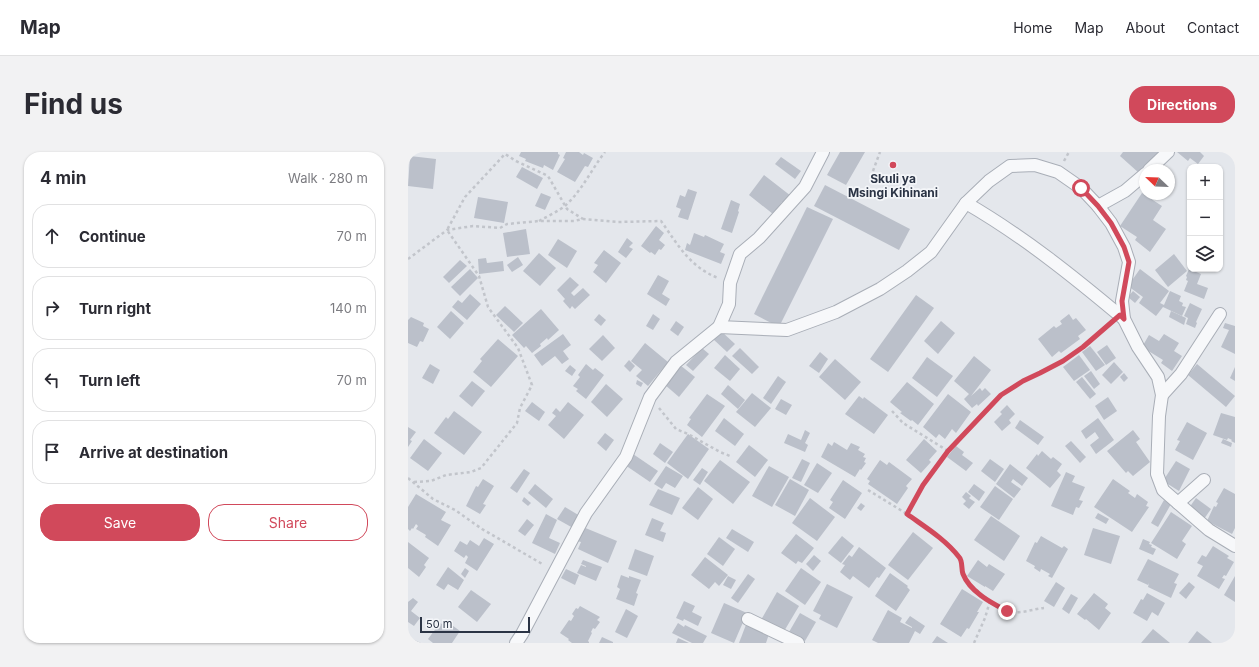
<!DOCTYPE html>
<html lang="en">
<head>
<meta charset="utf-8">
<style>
  body { margin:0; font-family:Inter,sans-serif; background:#f2f2f3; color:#2b2b33 }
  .controls { position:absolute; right:12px; top:12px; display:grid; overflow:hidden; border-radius:8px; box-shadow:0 1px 3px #0004 }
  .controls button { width:36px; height:36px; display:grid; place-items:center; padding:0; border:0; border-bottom:1px solid #e1e1e2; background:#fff; color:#2b2b33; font:20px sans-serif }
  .compass { position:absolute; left:731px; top:12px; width:36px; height:36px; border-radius:50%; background:#fff; box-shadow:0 1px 3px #0004; rotate:293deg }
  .scale { position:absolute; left:12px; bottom:10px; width:110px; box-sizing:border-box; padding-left:4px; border:2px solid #2b3445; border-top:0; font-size:11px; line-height:14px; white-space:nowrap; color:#2b3445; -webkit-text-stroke:3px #f4f6f9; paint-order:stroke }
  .stop { position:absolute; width:12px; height:12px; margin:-9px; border:3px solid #d1495b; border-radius:50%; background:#fff }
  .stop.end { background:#d1495b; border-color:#fff; box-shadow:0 1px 4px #0008 }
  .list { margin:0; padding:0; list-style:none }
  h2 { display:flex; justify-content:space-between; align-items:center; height:52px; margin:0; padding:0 16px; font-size:17px }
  h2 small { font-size:13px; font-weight:400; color:#7c7c81 }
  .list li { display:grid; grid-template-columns:26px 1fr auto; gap:12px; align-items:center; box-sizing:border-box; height:64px; margin:0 8px 8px; padding:0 8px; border:1px solid #e1e1e2; border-radius:16px }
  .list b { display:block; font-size:15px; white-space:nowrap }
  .list em { font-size:13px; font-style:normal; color:#7c7c81 }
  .actions { display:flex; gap:8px; padding:12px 16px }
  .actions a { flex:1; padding:9px 0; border:1px solid #d1495b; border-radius:16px; text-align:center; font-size:14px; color:#d1495b }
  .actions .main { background:#d1495b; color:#fff }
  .icon { flex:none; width:22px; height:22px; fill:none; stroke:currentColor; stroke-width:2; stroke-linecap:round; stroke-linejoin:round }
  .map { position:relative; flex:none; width:827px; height:491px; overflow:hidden; border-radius:16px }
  header { display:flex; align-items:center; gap:24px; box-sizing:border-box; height:56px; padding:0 20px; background:#fff; border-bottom:1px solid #e1e1e2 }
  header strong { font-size:19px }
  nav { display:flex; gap:22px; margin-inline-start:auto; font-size:14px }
  .intro { display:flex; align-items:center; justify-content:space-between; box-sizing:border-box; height:96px; padding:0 24px }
  h1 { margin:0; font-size:28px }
  .button { padding:10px 18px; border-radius:16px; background:#d1495b; color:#fff; font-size:14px; font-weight:700 }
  main { display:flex; gap:24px; padding:0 24px }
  aside { flex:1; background:#fff; border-radius:16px; box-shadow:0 1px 3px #0004 }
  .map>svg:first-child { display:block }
  .building { fill:#bbc0ca }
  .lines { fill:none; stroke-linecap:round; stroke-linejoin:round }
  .street-casing { stroke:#a9aeb7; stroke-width:14 }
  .path { stroke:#c2c5cb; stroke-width:2.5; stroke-dasharray:3 3; stroke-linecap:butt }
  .street { stroke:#f7f8fa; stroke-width:12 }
  .route { stroke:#d1495b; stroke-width:5 }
  .poi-dot { fill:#d1495b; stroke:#f4f6f9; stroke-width:1.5 }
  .labels { text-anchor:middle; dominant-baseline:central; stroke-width:3.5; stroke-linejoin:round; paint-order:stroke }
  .poi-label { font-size:12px; font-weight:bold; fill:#2b3445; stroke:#f4f6f9 }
</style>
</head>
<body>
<header>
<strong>Map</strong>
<nav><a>Home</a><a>Map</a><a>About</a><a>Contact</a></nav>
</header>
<div class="intro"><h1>Find us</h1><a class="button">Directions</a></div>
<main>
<aside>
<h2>4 min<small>Walk · 280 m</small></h2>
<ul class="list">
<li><svg class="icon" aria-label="ahead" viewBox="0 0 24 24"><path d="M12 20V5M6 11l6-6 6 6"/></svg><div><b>Continue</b></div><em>70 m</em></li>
<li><svg class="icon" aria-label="right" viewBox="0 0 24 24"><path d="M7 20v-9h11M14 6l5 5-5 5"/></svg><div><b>Turn right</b></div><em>140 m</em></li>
<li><svg class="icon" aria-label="left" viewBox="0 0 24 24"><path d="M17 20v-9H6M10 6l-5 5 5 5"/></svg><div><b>Turn left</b></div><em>70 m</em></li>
<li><svg class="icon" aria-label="arrive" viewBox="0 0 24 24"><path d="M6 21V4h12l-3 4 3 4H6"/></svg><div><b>Arrive at destination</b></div></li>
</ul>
<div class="actions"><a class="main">Save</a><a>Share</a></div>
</aside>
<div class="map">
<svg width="827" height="491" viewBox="0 0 827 491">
  <rect width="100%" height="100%" fill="#e4e7ec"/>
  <g class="building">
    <polygon points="113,0 150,0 150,2 152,3 145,18 136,13 135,16 117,9 118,7 111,4"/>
    <polygon points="158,0 171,0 175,3 176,1 185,6 180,15 177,14 167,30 149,20 157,7 155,6"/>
    <polygon points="432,0 457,0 438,33 419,23"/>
    <polygon points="715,0 751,0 731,21 712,4"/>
    <polygon points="769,0 792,0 796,4 790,12 782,6 780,9"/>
    <polygon points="2,4 28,7 25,37 0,34"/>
    <polygon points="373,5 393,19 387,27 367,12"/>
    <polygon points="114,15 135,26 129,37 108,25"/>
    <polygon points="356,23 383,44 376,52 374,50 365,62 341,43"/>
    <polygon points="417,33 502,77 491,98 406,54"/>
    <polygon points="280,37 289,40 280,68 270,65 273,57 268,55 272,43 277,45"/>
    <polygon points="133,41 143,45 137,58 127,54"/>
    <polygon points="734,41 754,54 745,68 758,77 742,100 727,88 729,85 712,74"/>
    <polygon points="70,45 100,50 96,71 66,66"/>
    <polygon points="323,48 332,52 330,59 331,60 324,81 313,77"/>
    <polygon points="399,55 425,67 371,175 346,162"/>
    <polygon points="248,74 256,81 251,88 257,93 253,98 251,97 247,103 243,100 242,101 233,94"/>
    <polygon points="118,77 122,102 99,105 95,81"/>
    <polygon points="286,81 296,85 297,83 316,92 312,100 317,102 313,112 277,98 279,91 282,93"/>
    <polygon points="219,86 225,91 221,95 225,97 218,106 210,100"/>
    <polygon points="150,87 169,99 159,116 140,103"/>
    <polygon points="196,98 213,111 198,131 185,120 190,113 186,111"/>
    <polygon points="131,101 148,116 132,134 115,119"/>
    <polygon points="766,102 779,119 760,135 747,118"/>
    <polygon points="110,105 115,113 104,120 99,113"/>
    <polygon points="78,106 79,111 95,109 96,119 71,122 70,107"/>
    <polygon points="52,108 59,114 41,131 35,125"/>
    <polygon points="62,117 70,126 52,144 43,135"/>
    <polygon points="732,117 761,139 752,151 756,153 762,139 773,144 771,149 775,151 774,154 778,155 774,164 755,155 748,164 731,151 735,145 720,134"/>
    <polygon points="781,117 793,122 789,132 800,136 796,147 776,139 780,129 778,128 779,125 778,124"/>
    <polygon points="250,123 261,129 254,142 262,147 258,154 239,142"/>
    <polygon points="162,125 171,133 163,141 166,144 175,136 182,143 167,157 164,154 162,157 155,149 157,147 149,138"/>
    <polygon points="725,139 732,145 727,151 720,145"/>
    <polygon points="62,142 73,152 59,168 44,155 50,148 54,151"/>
    <polygon points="508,143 526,156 480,220 462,207"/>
    <polygon points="782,151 794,157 788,170 789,171 787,176 778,172 780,166 776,164"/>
    <polygon points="97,154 115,171 106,180 88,163"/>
    <polygon points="133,157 151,178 140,188 139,186 132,192 133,194 124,201 118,194 116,196 104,183"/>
    <polygon points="43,159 56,171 42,187 29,175"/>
    <polygon points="763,159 778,166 776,173 761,165"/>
    <polygon points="191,162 198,168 193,174 186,168"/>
    <polygon points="245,162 252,167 245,178 238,174"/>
    <polygon points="661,162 665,168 668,166 678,178 670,184 672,187 653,201 651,199 644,205 630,187 646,174 648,176 654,172 652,169"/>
    <polygon points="3,165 16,171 15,174 21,177 15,190 12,189 9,195 0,191 0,168"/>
    <polygon points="268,169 276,175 270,184 262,178"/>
    <polygon points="533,169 547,181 530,202 516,189"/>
    <polygon points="817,171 827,174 827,202 813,195 821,178 815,176"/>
    <polygon points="313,179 327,192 319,200 305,187"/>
    <polygon points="155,182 163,193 155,199 161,207 154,212 147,204 134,214 126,203"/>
    <polygon points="756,182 771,191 766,199 774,204 764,219 753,211 755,208 734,195 741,183 751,189"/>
    <polygon points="195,183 207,196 194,209 181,197"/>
    <polygon points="90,187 110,204 83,235 65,220 74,209 72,207"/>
    <polygon points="237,191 260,210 240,234 228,224 234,218 223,209"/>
    <polygon points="699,193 708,206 698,213 689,200"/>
    <polygon points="682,194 697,213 688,219 674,200"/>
    <polygon points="294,196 301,202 285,219 278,213"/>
    <polygon points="332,196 351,215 344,222 324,204"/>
    <polygon points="412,200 420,207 411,221 401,214"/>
    <polygon points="317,203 332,217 322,229 306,216"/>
    <polygon points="671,203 682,218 666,229 655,215"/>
    <polygon points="566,204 583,218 563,244 572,236 574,239 577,236 583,242 570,254 569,252 564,256 556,247 561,242 546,229"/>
    <polygon points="519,205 545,224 529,245 504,226"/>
    <polygon points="427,207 453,230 437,248 411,225"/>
    <polygon points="221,208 227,214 222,220 216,214"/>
    <polygon points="706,210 715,220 703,232 694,223"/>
    <polygon points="22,212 32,218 25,232 14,226"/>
    <polygon points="178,212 185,218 187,216 196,223 178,247 168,239 170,237 165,234 172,225 170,223"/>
    <polygon points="789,212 827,244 818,255 780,223"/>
    <polygon points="162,213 168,218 164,224 157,219"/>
    <polygon points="272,213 287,225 271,245 256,232"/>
    <polygon points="827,215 827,229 822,226"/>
    <polygon points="683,219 692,232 686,237 676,224"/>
    <polygon points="716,221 720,226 716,230 712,225"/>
    <polygon points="370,224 378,230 363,252 355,246"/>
    <polygon points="674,225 688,242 682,247 668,230"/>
    <polygon points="229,228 235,231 233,235 228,232"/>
    <polygon points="64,229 77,239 64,255 51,244"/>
    <polygon points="499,230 526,252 510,273 504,268 503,269 492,261 494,260 482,250"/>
    <polygon points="198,232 215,247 199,265 183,250"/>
    <polygon points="320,233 337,248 330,257 313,242"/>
    <polygon points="344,241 363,256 347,275 328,260"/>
    <polygon points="299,242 317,254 294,285 279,273 283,267 281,266"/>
    <polygon points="540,242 563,260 548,281 544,277 537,287 531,282 528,286 515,275"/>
    <polygon points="451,244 455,247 456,245 480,263 466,282 437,262"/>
    <polygon points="700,245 709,259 696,268 687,254"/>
    <polygon points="373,247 384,253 378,263 367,257"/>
    <polygon points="124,250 137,260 131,269 117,259"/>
    <polygon points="160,250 176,263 156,287 140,273 148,264 144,261 148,256 152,260"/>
    <polygon points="599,253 607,262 601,268 603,271 594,279 586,270 594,262 592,260"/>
    <polygon points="46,259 74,280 56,303 26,281 38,265 40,267"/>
    <polygon points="813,261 827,265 827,291 823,289 824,288 820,286 819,288 805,283"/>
    <polygon points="316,266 336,282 327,294 307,279"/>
    <polygon points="690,266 706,288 688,302 682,293 691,286 687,280 678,287 673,279"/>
    <polygon points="612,268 636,285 630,293 607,276"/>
    <polygon points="779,270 799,281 785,308 767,298 772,289 769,288"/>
    <polygon points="0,275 8,280 2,288 4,289 0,295"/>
    <polygon points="397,278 402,281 397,291 400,293 397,300 376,291 380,282 393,288"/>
    <polygon points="725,278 732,287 728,290 742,310 725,324 720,319 718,321 699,299"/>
    <polygon points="197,281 206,288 198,299 189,291"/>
    <polygon points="280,282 301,297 280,327 259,311"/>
    <polygon points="16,287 34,301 20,319 2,306"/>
    <polygon points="516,287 529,299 521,308 523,310 513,321 498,308"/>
    <polygon points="815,287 824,291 823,295 813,291"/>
    <polygon points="663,289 678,305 672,311 657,294"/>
    <polygon points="426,290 439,298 443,291 452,295 450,298 457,302 455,305 458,306 456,310 458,311 453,318 452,317 447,325 413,305 420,291 424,294"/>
    <polygon points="252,291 265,300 257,311 245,302"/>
    <polygon points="341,293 360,308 347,325 328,310"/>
    <polygon points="548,294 556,300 554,303 565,311 558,319 539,305"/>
    <polygon points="634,299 643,307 645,305 654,312 649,319 653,323 642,336 618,316 629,302 630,304"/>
    <polygon points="225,302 250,319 242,330 217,313"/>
    <polygon points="394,307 402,311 393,330 384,326"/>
    <polygon points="582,307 596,317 587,330 573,319"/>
    <polygon points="312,308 342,330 325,352 296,329"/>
    <polygon points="472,308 479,313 481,310 504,327 498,334 500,336 489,352 460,332 462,329 459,327"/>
    <polygon points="768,309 782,317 771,339 755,329"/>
    <polygon points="409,311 424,321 410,341 396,333"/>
    <polygon points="602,312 620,326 614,334 605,327 603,330 613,337 606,346 588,332"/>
    <polygon points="258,314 275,324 267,336 258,331 254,337 246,332"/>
    <polygon points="361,314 381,325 364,355 344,344"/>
    <polygon points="294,316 300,320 292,333 285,328"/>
    <polygon points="116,317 122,321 109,341 102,336"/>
    <polygon points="658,320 667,324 664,330 677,335 671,348 675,349 671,356 668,355 665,363 643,354"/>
    <polygon points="75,327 86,334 75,352 78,353 72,362 58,354 68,334 70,335"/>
    <polygon points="382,327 401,338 387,364 367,353"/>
    <polygon points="705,327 722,339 720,341 727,346 729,342 740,350 738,354 741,355 724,380 686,355"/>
    <polygon points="435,328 454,341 437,367 421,356 425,350 422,348"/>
    <polygon points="127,332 145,347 138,356 120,341"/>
    <polygon points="566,332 577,340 571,349 560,340"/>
    <polygon points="587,334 605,347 591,368 572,355"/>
    <polygon points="290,335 305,347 290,368 274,356"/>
    <polygon points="816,336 827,342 827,376 824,382 799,369 806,354 808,355 810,351 808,350"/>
    <polygon points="250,337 272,346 264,363 241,353"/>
    <polygon points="558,340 563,344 561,346 567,350 561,357 555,352 558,349 554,345"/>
    <polygon points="8,342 38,360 33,368 43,373 30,394 17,385 18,383 8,377 10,374 8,372 5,377 4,376 2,379 0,377 0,355"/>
    <polygon points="116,345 123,351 120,354 114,349"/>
    <polygon points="402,346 427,365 409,389 384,371"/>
    <polygon points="788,346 803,357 796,367 781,356"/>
    <polygon points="756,348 763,352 750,375 743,371"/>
    <polygon points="453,351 457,354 453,359 449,356"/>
    <polygon points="157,355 172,364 165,376 149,367"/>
    <polygon points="763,360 784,374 774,389 778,392 769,407 743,391"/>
    <polygon points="690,361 701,367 698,372 687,366"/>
    <polygon points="138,362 149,368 141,386 152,391 147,402 124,391"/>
    <polygon points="583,364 612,384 596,409 566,388"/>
    <polygon points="244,366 256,371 252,379 258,381 255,390 237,383"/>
    <polygon points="119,367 126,373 117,384 110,379"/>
    <polygon points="175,375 209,389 200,411 170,397 173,390 169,389"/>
    <polygon points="685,376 712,384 703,412 676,403"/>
    <polygon points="324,377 346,390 340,400 318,386"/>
    <polygon points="505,380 525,396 500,428 480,413"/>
    <polygon points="388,382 406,396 394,411 390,409 388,412 373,401"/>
    <polygon points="434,384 446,394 433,411 420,401"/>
    <polygon points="633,384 654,396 656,394 660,397 644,426 640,424 642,422 633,417 632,420 626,416 627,414 618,409 627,390 629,391"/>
    <polygon points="311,385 327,397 315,414 299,402"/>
    <polygon points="76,386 86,392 69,419 57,411 60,405 58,403 56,406 46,399 52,389 59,393 62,388 71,394"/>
    <polygon points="735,387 742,390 741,392 744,393 743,395 748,397 745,403 731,397"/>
    <polygon points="0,390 21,406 16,413 18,415 11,425 0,416"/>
    <polygon points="805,394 821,404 819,406 826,410 818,424 816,423 814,426 817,427 811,437 789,424 795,414 789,411 794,403 798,405"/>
    <polygon points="451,395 478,416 471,426 469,425 461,436 445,424 442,428 432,420 437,413 434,412 441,403 444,405"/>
    <polygon points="227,397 246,404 239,424 220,417"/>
    <polygon points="406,403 413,409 405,419 398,412"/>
    <polygon points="297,405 320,423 311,434 307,430 301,437 283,423"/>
    <polygon points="740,407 771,422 766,431 769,432 763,446 740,435 741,431 740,433 729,428"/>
    <polygon points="175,408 194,415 188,429 169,421 173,413 178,415 178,414 173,412"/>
    <polygon points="570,408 579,415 581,412 597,422 585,439 577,434 577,435 559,424"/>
    <polygon points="40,415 56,428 50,438 40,432 36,438 28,433"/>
    <polygon points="57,416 61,419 57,426 53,422"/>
    <polygon points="393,416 413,430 397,453 377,439"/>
    <polygon points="158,417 171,423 167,433 153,426"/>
    <polygon points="482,421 500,434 499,435 502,438 488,459 467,444"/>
    <polygon points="340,422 347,427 330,451 323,446"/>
    <polygon points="213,423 221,426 221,424 233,428 228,441 230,442 226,454 208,447 212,437 209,435"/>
    <polygon points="320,424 328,428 323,437 315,433"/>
    <polygon points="827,424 827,450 816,443"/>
    <polygon points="648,430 657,436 646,455 636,449"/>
    <polygon points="781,430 787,435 778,447 771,441"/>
    <polygon points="419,432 445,445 429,476 411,467 413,463 405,459"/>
    <polygon points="554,437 575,450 569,460 571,460 561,477 559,476 553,485 532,472"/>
    <polygon points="63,438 83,452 69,470 50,455"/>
    <polygon points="369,440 391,454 375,481 353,468"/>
    <polygon points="686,441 700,452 697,456 703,461 691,478 678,467 677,468 669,462"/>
    <polygon points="739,441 757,451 750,464 744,460 739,469 725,461 733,447 735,448"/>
    <polygon points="663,442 670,446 661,462 654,457"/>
    <polygon points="5,446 10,450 3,459 12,466 6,474 0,470 0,450"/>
    <polygon points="276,449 287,454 284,460 294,465 290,474 276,467 275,469 268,466"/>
    <polygon points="316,451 339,461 326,491 303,481"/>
    <polygon points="172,454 192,465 189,468 192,470 187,477 185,476 183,480 184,481 180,489 181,490 181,491 164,491 160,488 161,487 152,481 161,468 163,469 166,464 164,462 168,456 170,457"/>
    <polygon points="218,457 230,464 219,486 207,480"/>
    <polygon points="480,458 494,466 492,470 504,476 504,475 497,471 502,464 517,474 512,482 507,479 501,491 470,491 464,488"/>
    <polygon points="392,461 408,470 397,489 381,480"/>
    <polygon points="37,468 52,479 44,491 25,491 20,487 32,471 34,472"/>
    <polygon points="339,470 362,479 358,491 331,491"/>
    <polygon points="270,471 276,475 277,473 299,484 295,491 284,491 264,481"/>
    <polygon points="745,477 762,491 733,491"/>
    <polygon points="789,479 804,491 780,491"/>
    <polygon points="529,484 540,491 524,491"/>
    <polygon points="0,485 13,491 0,491"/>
    <polygon points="194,485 205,490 205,491 191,491"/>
    <polygon points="270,486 281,491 268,491"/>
  </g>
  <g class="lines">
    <g class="street-casing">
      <g id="street">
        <polyline points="741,18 760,0"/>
        <path d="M558,51C615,84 666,125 716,167"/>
        <polyline points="690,54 717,39 737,22"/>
        <polyline points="311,175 321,152 322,131 332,102 351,86 397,35 415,0"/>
        <polyline points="754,243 773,222 812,162"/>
        <polyline points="770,351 796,328"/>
        <polyline points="340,467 390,491"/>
        <polyline points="108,491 114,482 178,361 218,305 242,245 268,210 311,175 379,178 428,160 472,137 499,119 523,100 558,51 581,29 602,14 627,13 650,20 673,36 690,54 703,71 716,95 721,110 714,149 716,167 730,195 750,225 754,243 751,264 749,322 755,338 801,378 827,394"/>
      </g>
    </g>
    <g class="path">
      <polyline points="656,9 661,0"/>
      <polyline points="465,19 472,0"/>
      <path d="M131,69C140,64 151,59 158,53C175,37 183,18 197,0"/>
      <path d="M0,107L39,78L65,74L92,76L99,72L131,69H166L175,67L209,70L253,69C270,93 282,115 310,126"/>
      <polyline points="251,256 268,277 280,282 312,300 322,304"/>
      <polyline points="484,259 495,271 540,299"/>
      <polyline points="0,326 25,347 47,358 74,377 136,413"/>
      <polyline points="6,330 23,329 38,323 63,320 73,316 109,271 112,256 124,233 110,196 80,155 71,124 39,78 57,45 97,2 108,9 140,24 159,57 175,67"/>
      <polyline points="460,338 499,362"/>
      <path d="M582,450C587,453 593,457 599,459C611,463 624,457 636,456"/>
      <polyline points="566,491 577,466 582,449 561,432 554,422 553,407 542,394 499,362 515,333 540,299 593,243 615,229 632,221 655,209 675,195 702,171"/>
    </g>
    <use href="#street" class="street"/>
  </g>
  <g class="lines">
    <path class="route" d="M599,459C584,451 562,440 555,422C553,417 555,409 551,405C537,387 517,375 499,362L515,333L540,299L593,243L615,229L632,221L655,209L675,195L712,163L716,167L714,149L721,110L716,95L703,71L690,54L673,36"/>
  </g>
  <circle class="poi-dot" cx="485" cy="13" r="4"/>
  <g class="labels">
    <g class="poi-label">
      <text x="485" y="26">Skuli ya<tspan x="485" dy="14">Msingi Kihinani</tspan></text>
    </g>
  </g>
</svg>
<div class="controls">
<button>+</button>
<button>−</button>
<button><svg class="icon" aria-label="layers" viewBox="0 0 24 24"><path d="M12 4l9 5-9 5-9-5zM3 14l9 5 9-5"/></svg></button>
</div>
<svg class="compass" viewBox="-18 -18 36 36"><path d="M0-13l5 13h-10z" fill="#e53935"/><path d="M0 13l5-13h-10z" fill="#7c7c81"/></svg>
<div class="scale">50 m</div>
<div class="stop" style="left:673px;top:36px"></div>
<div class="stop end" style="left:599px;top:459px"></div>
</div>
</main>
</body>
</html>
